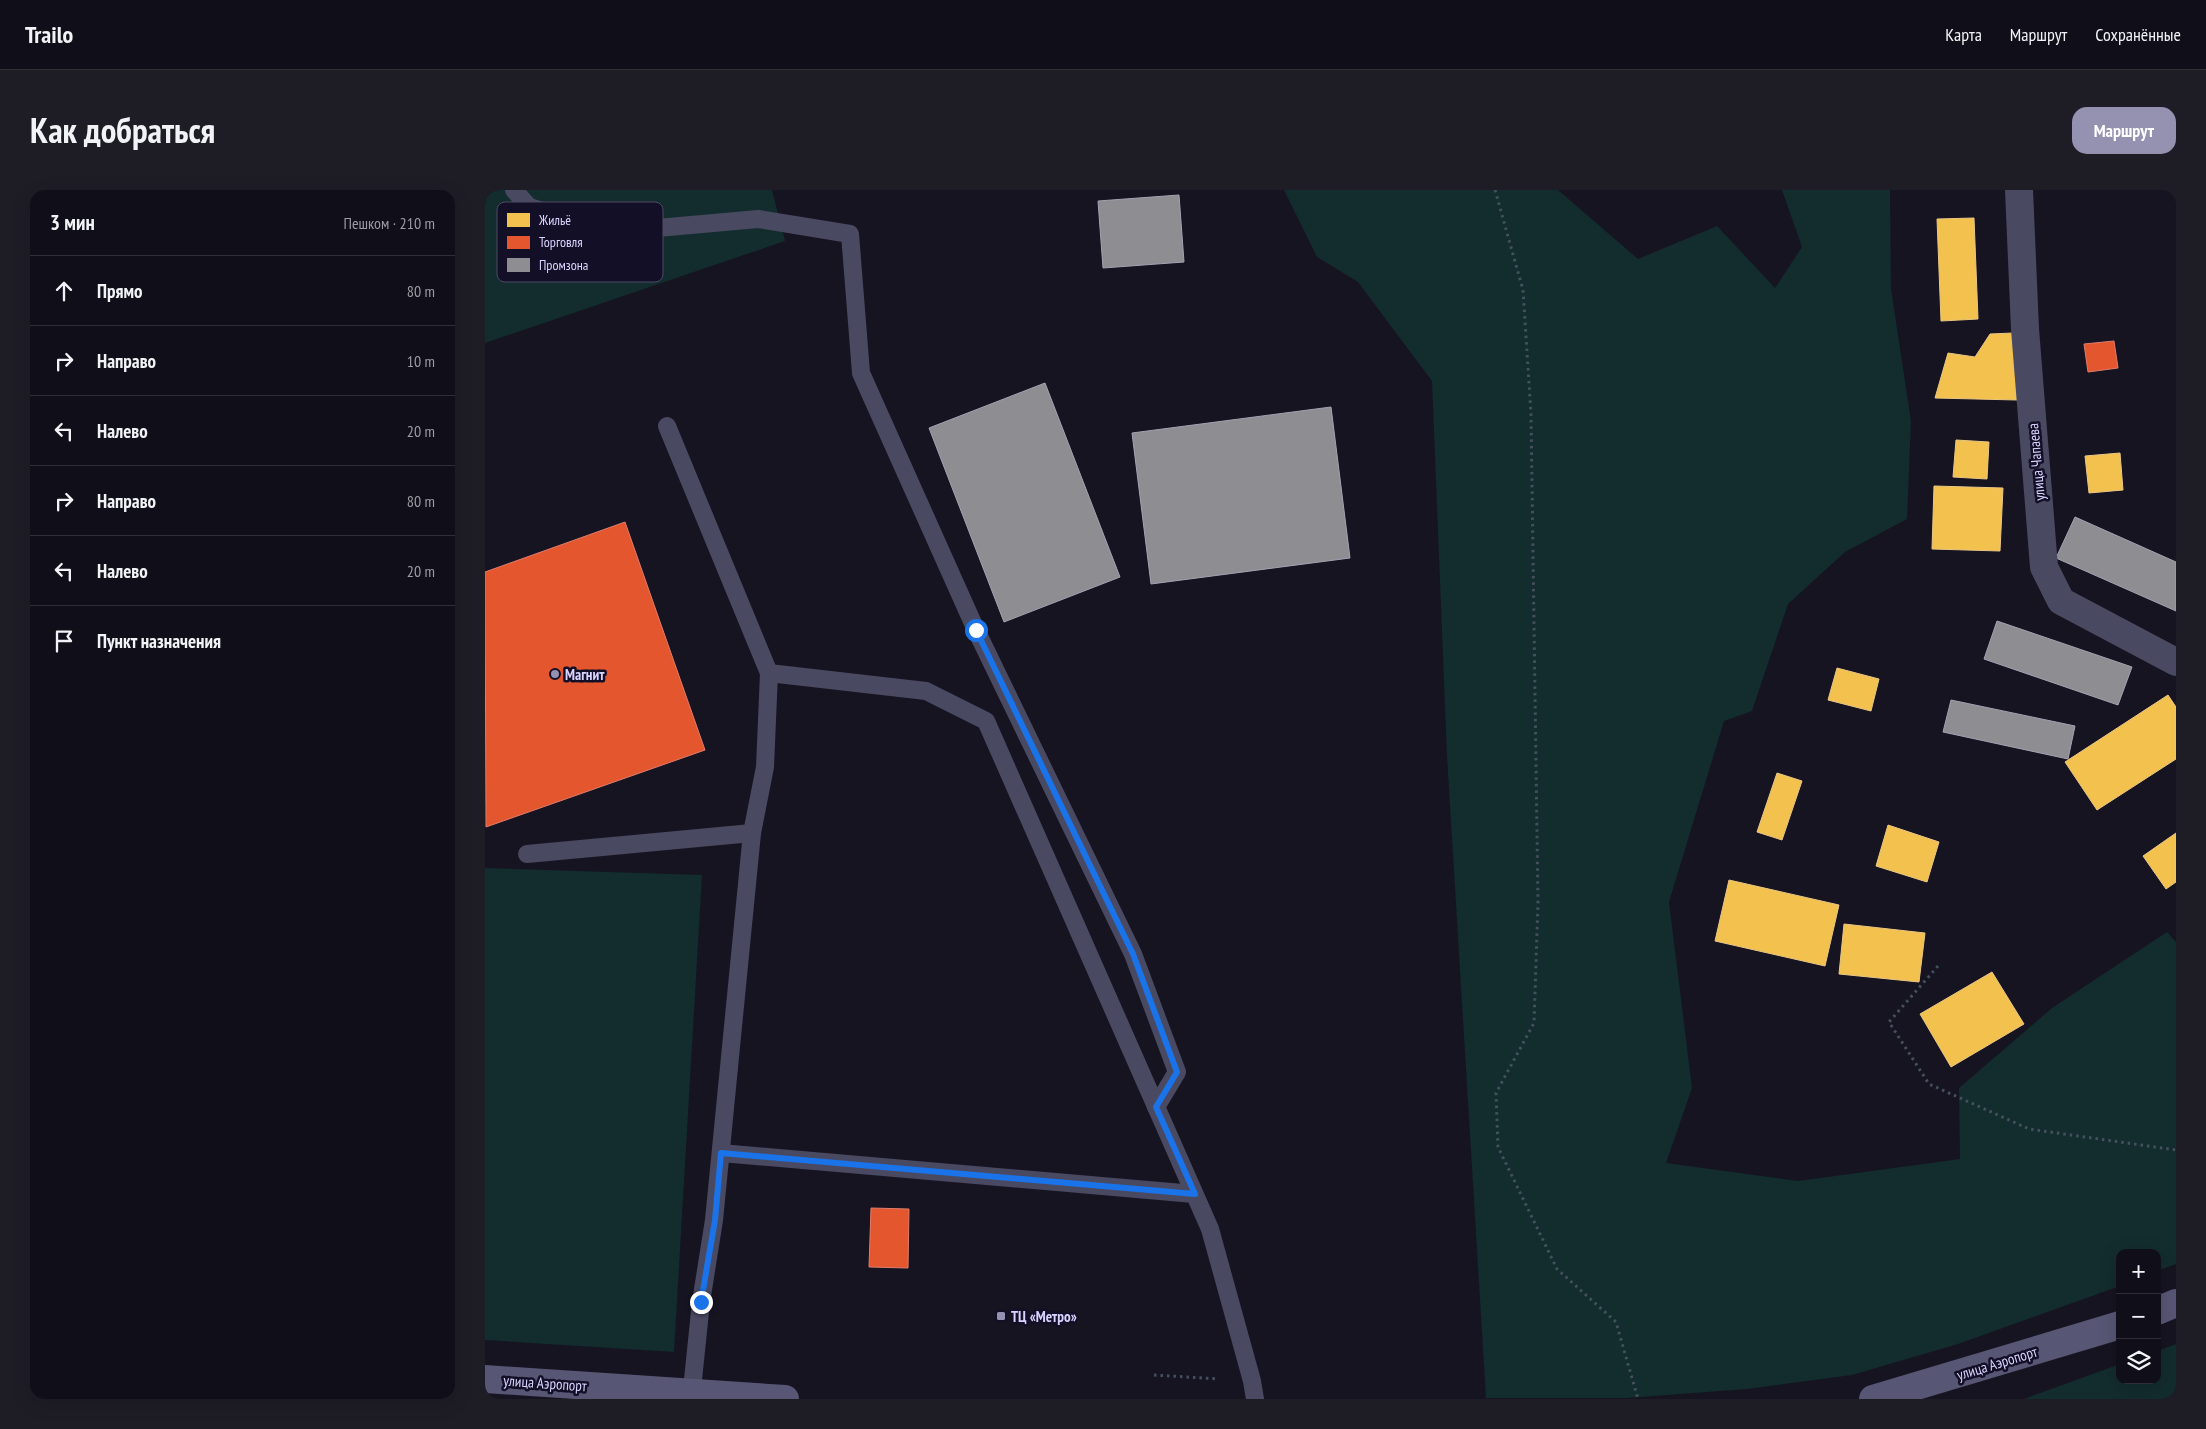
<!DOCTYPE html>
<html lang="ru">
<head>
<meta charset="utf-8">
<style>
  body { margin:0; font-family:"PT Sans Narrow",sans-serif; background:#1e1d26; color:#f1f3f6 }
  .controls { position:absolute; right:15px; bottom:15px; display:grid; overflow:hidden; border-radius:10px; box-shadow:0 5px 20px #0002 }
  .controls button { width:45px; height:45px; display:grid; place-items:center; padding:0; border:0; border-bottom:1px solid #302f38; background:#100f19; color:#f1f3f6; font:25px sans-serif }
  .stop { position:absolute; width:15px; height:15px; margin:-11px; border:4px solid #1a73e8; border-radius:50%; background:#fff }
  .stop.end { background:#1a73e8; border-color:#fff; box-shadow:0 1px 5px #0008 }
  .list { margin:0; padding:0; list-style:none }
  h2 { display:flex; justify-content:space-between; align-items:center; height:65px; margin:0; padding:0 20px; font-size:21px }
  h2 small { font-size:16px; font-weight:400; color:#9c9ca2 }
  .list li { display:grid; grid-template-columns:32px 1fr auto; gap:15px; align-items:center; box-sizing:border-box; height:70px; padding:0 20px; border-top:1px solid #302f38 }
  .list b { display:block; font-size:19px; white-space:nowrap }
  .list em { font-size:16px; font-style:normal; color:#9c9ca2 }
  .icon { flex:none; width:28px; height:28px; fill:none; stroke:currentColor; stroke-width:2; stroke-linecap:round; stroke-linejoin:round }
  .map { position:relative; flex:none; width:1691px; height:1209px; overflow:hidden; border-radius:15px }
  header { display:flex; align-items:center; gap:30px; box-sizing:border-box; height:70px; padding:0 25px; background:#100f19; border-bottom:1px solid #302f38 }
  header strong { font-size:24px }
  nav { display:flex; gap:28px; margin-inline-start:auto; font-size:18px }
  .intro { display:flex; align-items:center; justify-content:space-between; box-sizing:border-box; height:120px; padding:0 30px }
  h1 { margin:0; font-size:35px }
  .button { padding:12px 22px; border-radius:15px; background:#9591b1; color:#fff; font-size:18px; font-weight:700 }
  main { display:flex; gap:30px; padding:0 30px }
  aside { flex:1; background:#100f19; border-radius:15px; box-shadow:0 5px 20px #0002 }
  .map>svg:first-child { display:block }
  .green { fill:#132c2d }
  .homes { fill:#f2c14e; stroke:#eac783 }
  .shops { fill:#e4572e; stroke:#e17c6d }
  .industry { fill:#8d8d92; stroke:#a4a2b3 }
  .lines { fill:none; stroke-linecap:round; stroke-linejoin:round }
  .path { stroke:#44505f; stroke-width:3; stroke-dasharray:2.5 4; stroke-linecap:butt }
  .service { stroke:#4a4962; stroke-width:18 }
  .minor { stroke:#4a4962; stroke-width:28 }
  .secondary { stroke:#575674; stroke-width:28 }
  .route { stroke:#1a73e8; stroke-width:6 }
  .poi-dot { fill:#9591b1; stroke:#130f26; stroke-width:2 }
  .labels { text-anchor:middle; dominant-baseline:central; stroke-width:5; stroke-linejoin:round; paint-order:stroke }
  .street-label { font-size:15px; fill:#d9d4ff; stroke:#130f26 }
  .poi-label { font-size:15px; font-weight:bold; fill:#d9d4ff; stroke:#130f26; text-anchor:start }
  .key { fill:#130f26; stroke:#4e4a67; stroke-width:1 }
  .key-label { font-size:14px; fill:#d9d4ff }
</style>
</head>
<body>
<header>
<strong>Trailo</strong>
<nav><a>Карта</a><a>Маршрут</a><a>Сохранённые</a></nav>
</header>
<div class="intro"><h1>Как добраться</h1><a class="button">Маршрут</a></div>
<main>
<aside>
<h2>3 мин<small>Пешком · 210 m</small></h2>
<ul class="list">
<li><svg class="icon" aria-label="ahead" viewBox="0 0 24 24"><path d="M12 20V5M6 11l6-6 6 6"/></svg><div><b>Прямо</b></div><em>80 m</em></li>
<li><svg class="icon" aria-label="right" viewBox="0 0 24 24"><path d="M7 20v-9h11M14 6l5 5-5 5"/></svg><div><b>Направо</b></div><em>10 m</em></li>
<li><svg class="icon" aria-label="left" viewBox="0 0 24 24"><path d="M17 20v-9H6M10 6l-5 5 5 5"/></svg><div><b>Налево</b></div><em>20 m</em></li>
<li><svg class="icon" aria-label="right" viewBox="0 0 24 24"><path d="M7 20v-9h11M14 6l5 5-5 5"/></svg><div><b>Направо</b></div><em>80 m</em></li>
<li><svg class="icon" aria-label="left" viewBox="0 0 24 24"><path d="M17 20v-9H6M10 6l-5 5 5 5"/></svg><div><b>Налево</b></div><em>20 m</em></li>
<li><svg class="icon" aria-label="arrive" viewBox="0 0 24 24"><path d="M6 21V4h12l-3 4 3 4H6"/></svg><div><b>Пункт назначения</b></div></li>
</ul>
</aside>
<div class="map">
<svg width="1691" height="1209" viewBox="0 0 1691 1209">
  <rect width="100%" height="100%" fill="#161421"/>
  <g class="green">
    <polygon points="0,0 287,0 300,51 0,153"/>
    <polygon points="799,0 1073,0 1153,69 1232,36 1290,98 1317,57 1297,0 1405,0 1406,99 1426,231 1422,329 1360,362 1303,414 1267,521 1239,531 1184,712 1207,898 1181,973 1313,991 1475,969 1474,898 1567,818 1682,742 1691,752 1691,1074 1672,1081 1672,1063 1635,1063 1635,1096 1473,1154 1367,1185 1262,1199 1142,1208 1001,1208 962,566 947,191 873,92 832,67"/>
    <polygon points="0,678 217,685 189,1162 0,1150"/>
    <polygon points="1691,1154 1691,1209 1539,1209 1635,1174 1635,1190 1672,1190 1672,1161"/>
  </g>
  <g class="homes">
    <polygon points="1489,28 1493,129 1456,131 1452,29"/>
    <polygon points="1528,143 1532,210 1450,208 1463,163 1490,167 1505,144"/>
    <polygon points="1471,250 1504,252 1502,289 1468,287"/>
    <polygon points="1635,263 1638,300 1604,303 1600,266"/>
    <polygon points="1449,296 1518,298 1515,361 1447,359"/>
    <polygon points="1352,478 1394,489 1386,521 1343,510"/>
    <polygon points="1683,505 1691,517 1691,569 1612,620 1580,572"/>
    <polygon points="1292,583 1317,591 1297,650 1272,642"/>
    <polygon points="1403,635 1454,652 1442,692 1391,676"/>
    <polygon points="1691,643 1691,692 1681,699 1658,666"/>
    <polygon points="1244,690 1354,715 1340,776 1230,751"/>
    <polygon points="1359,734 1440,743 1434,792 1354,784"/>
    <polygon points="1507,782 1539,834 1466,877 1435,824"/>
  </g>
  <g class="shops">
    <polygon points="1629,151 1633,178 1603,182 1599,154"/>
    <polygon points="140,332 220,560 1,637 0,382"/>
    <polygon points="386,1018 424,1019 423,1078 384,1077"/>
  </g>
  <g class="industry">
    <polygon points="694,5 699,72 618,78 613,11"/>
    <polygon points="560,193 635,387 519,432 444,238"/>
    <polygon points="846,217 865,368 666,394 647,243"/>
    <polygon points="1590,327 1691,372 1691,421 1571,368"/>
    <polygon points="1512,431 1647,477 1633,515 1499,469"/>
    <polygon points="1466,510 1590,536 1583,569 1458,542"/>
  </g>
  <g class="lines">
    <g class="path">
      <polyline points="1010,0 1038,100 1046,224 1053,713 1049,833 1011,903 1013,957 1072,1079 1131,1132 1153,1209"/>
      <polyline points="1453,776 1404,832 1444,894 1544,939 1691,960"/>
      <polyline points="669,1185 734,1189"/>
    </g>
    <g class="service">
      <polyline points="29,0 44,17 128,42 273,29 365,44 376,183 491,440 648,764 692,882 671,917"/>
      <polyline points="182,236 284,483"/>
      <polyline points="42,664 267,643"/>
      <polyline points="236,963 709,1004"/>
      <polyline points="206,1209 216,1112 229,1030 267,643 280,577 284,483 441,501 501,531 725,1039 767,1191 770,1209"/>
    </g>
    <polyline class="minor" points="1534,0 1540,139 1559,377 1576,411 1691,472"/>
    <g class="secondary">
      <polyline points="1672,1121 1691,1113"/>
      <polyline points="0,1189 300,1209"/>
      <polyline points="1388,1209 1635,1135"/>
    </g>
  </g>
  <g class="lines">
    <polyline class="route" points="216,1112 230,1030 236,963 710,1004 671,917 692,882 648,764 491,440"/>
  </g>
  <g class="poi-dot">
    <circle cx="70" cy="484" r="5"/>
    <rect x="511" y="1121" width="10" height="10" rx="2.5"/>
  </g>
  <g class="labels">
    <g class="street-label">
      <text transform="translate(1551 272) rotate(-95)">улица Чапаева</text>
      <text transform="translate(1512 1173) rotate(-17)">улица Аэропорт</text>
      <text transform="translate(60 1193) rotate(4)">улица Аэропорт</text>
    </g>
    <g class="poi-label">
      <text x="80" y="484">Магнит</text>
      <text x="526" y="1126">ТЦ «Метро»</text>
    </g>
  </g>
  <rect x="12" y="12" width="166" height="80" rx="8" class="key"/>
  <rect x="22" y="23" width="23" height="14" fill="#f2c14e"/>
  <rect x="22" y="46" width="23" height="13" fill="#e4572e"/>
  <rect x="22" y="68" width="23" height="14" fill="#8d8d92"/>
  <g class="key-label">
    <text x="54" y="35">Жильё</text>
    <text x="54" y="57">Торговля</text>
    <text x="54" y="80">Промзона</text>
  </g>
</svg>
<div class="controls">
<button>+</button>
<button>−</button>
<button><svg class="icon" aria-label="layers" viewBox="0 0 24 24"><path d="M12 4l9 5-9 5-9-5zM3 14l9 5 9-5"/></svg></button>
</div>
<div class="stop" style="left:491px;top:440px"></div>
<div class="stop end" style="left:216px;top:1112px"></div>
</div>
</main>
</body>
</html>
